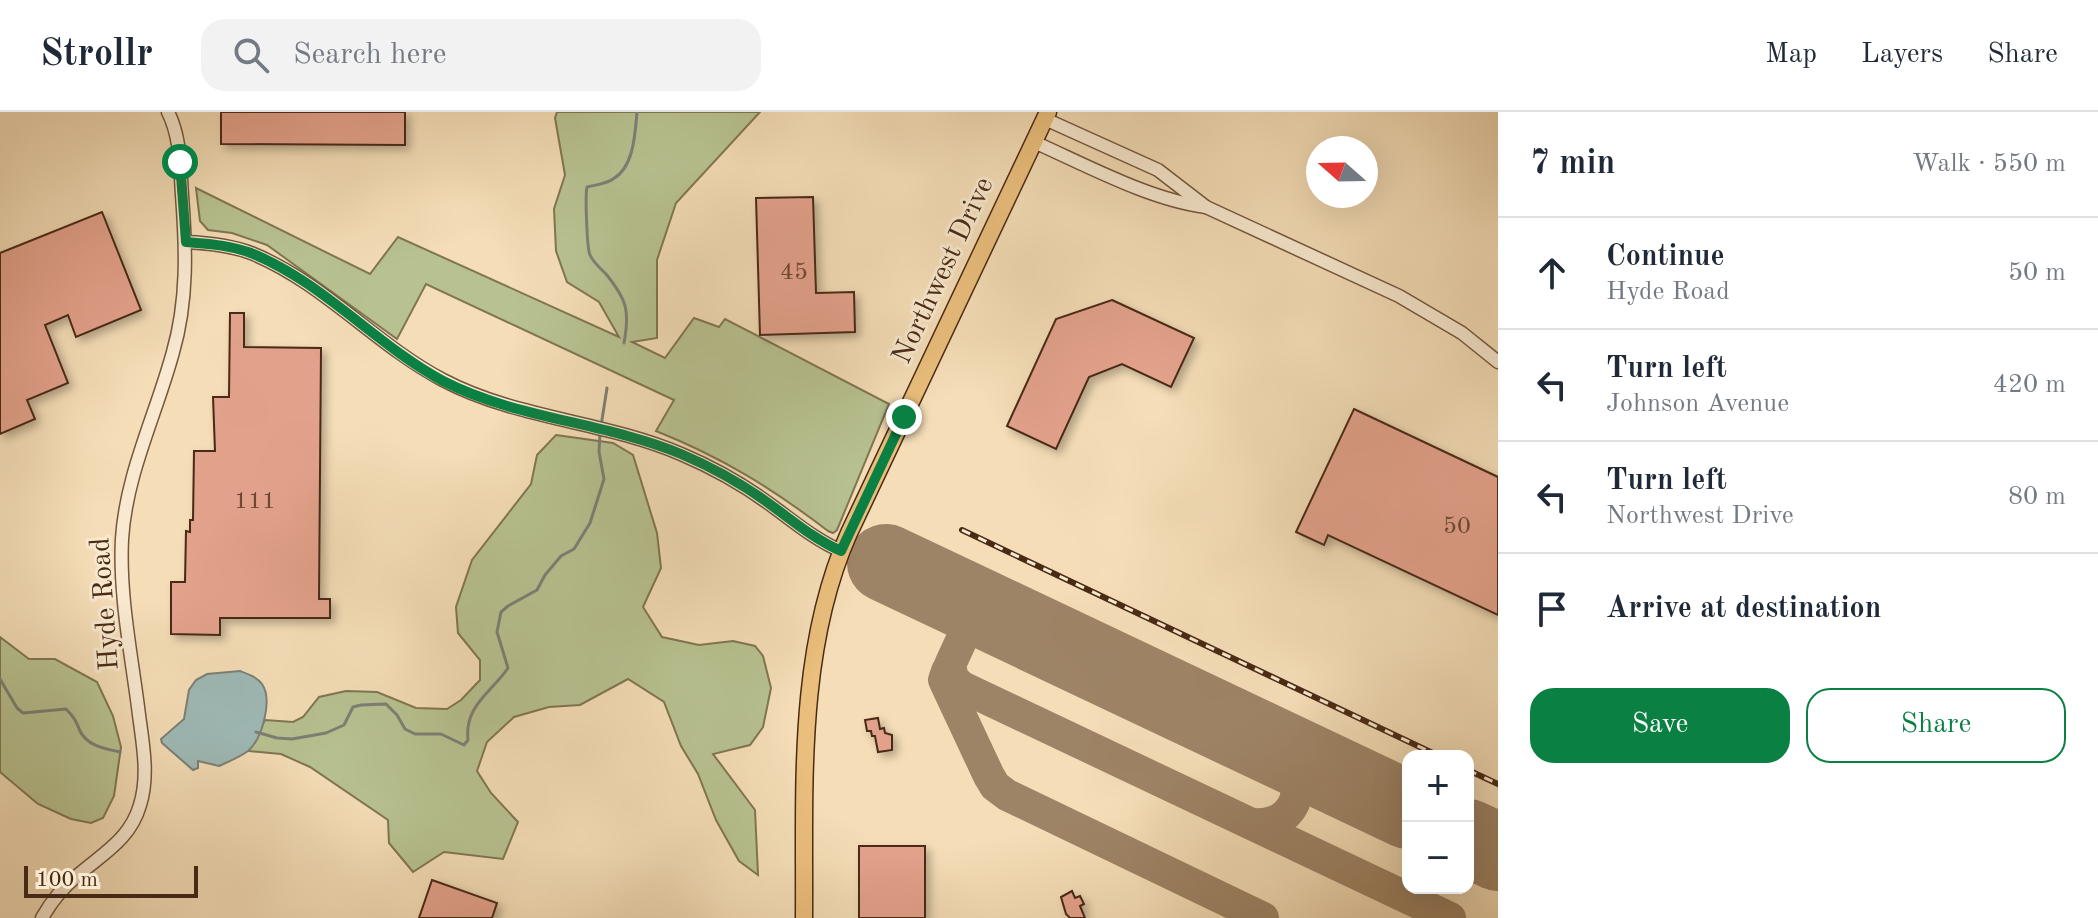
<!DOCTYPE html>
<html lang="en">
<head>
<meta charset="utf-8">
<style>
  body { margin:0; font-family:"Old Standard TT",serif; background:#f2f2f3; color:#1f2937 }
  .controls { position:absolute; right:24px; bottom:24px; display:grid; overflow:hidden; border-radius:16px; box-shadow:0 8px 32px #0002 }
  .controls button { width:72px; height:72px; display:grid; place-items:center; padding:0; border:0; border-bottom:2px solid #e0e1e3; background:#fff; color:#1f2937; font:40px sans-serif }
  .compass { position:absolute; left:1306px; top:24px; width:72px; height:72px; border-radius:50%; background:#fff; box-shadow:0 8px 32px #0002; rotate:290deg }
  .scale { position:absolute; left:24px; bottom:20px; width:174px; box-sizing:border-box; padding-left:8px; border:4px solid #492a14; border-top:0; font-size:22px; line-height:28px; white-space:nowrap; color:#492a14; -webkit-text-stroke:6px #f8e9d0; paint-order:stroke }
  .stop { position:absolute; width:24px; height:24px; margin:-18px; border:6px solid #0b8043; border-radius:50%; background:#fff }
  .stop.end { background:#0b8043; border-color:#fff; box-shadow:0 2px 8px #0008 }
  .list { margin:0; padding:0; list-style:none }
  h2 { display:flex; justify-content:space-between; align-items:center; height:104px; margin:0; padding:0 32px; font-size:34px }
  h2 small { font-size:26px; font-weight:400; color:#747a83 }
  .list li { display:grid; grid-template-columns:52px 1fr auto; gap:24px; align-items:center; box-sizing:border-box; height:112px; padding:0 32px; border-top:2px solid #e0e1e3 }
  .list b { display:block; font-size:30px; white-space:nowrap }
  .list p { margin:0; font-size:26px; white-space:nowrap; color:#747a83 }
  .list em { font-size:26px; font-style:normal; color:#747a83 }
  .actions { display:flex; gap:16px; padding:24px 32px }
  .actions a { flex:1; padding:18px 0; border:2px solid #0b8043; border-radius:24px; text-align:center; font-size:28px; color:#0b8043 }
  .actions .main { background:#0b8043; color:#fff }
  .icon { flex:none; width:44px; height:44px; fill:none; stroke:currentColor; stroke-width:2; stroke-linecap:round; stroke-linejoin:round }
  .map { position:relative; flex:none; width:1498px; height:806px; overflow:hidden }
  header { display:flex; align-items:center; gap:48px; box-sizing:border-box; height:112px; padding:0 40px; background:#fff; border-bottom:2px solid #e0e1e3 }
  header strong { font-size:38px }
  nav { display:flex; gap:44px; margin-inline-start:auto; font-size:28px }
  .search { width:560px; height:72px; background:#f2f2f3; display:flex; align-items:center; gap:20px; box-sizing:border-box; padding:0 28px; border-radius:24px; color:#747a83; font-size:30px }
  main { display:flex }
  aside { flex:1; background:#fff }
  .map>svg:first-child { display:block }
  .green { fill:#b8c291; stroke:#807652; stroke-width:2 }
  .water { fill:#9ebab7; stroke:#7c8076; stroke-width:2 }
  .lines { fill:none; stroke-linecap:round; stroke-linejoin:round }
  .stream { stroke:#7c8076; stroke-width:3 }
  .taxiway { stroke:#9e8466; stroke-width:32 }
  .runway { stroke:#9e8466; stroke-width:78 }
  .building { fill:#e2a18b; stroke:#492a14; stroke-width:2; filter:url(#shadow) }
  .minor-casing { stroke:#74573d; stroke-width:15 }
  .major-casing { stroke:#492a14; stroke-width:19 }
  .minor { stroke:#f8e9d0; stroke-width:12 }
  .major { stroke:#eabe7c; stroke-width:16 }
  .rail-casing { stroke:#492a14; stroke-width:6 }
  .rail { stroke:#f8e9d0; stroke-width:3; stroke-dasharray:9; stroke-linecap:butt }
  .route { stroke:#0b8043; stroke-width:10 }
  .labels { text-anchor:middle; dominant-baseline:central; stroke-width:6; stroke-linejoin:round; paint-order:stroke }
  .number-label { font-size:24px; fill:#6f4832 }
  .street-label { font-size:28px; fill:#492a14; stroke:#f8e9d0 }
</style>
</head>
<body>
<header>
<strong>Strollr</strong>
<div class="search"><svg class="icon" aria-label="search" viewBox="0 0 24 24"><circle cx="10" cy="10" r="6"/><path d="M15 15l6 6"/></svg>Search here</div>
<nav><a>Map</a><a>Layers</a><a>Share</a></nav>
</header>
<main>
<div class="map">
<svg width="1498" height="806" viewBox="0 0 1498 806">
  <defs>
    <filter id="shadow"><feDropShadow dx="4.5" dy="4.5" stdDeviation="4" flood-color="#0004"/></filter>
  </defs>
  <rect width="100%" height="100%" fill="#f4ddb7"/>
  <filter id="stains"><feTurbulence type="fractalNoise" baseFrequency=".0025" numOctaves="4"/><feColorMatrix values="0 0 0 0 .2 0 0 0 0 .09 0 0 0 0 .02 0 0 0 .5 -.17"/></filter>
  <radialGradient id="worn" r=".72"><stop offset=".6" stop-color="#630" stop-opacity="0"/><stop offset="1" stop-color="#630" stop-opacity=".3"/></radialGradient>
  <g class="green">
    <path d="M557,0H760L676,91L657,148V226L632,230L665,246L694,206L719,215L725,207L889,292L837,418L833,421L828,419C772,376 721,345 656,319L674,288L426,172L397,227L267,133L232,121L208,118L200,109L196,76L370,162L398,125L619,225L599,190L567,170L556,139L554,97L565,63L555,6Z"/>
    <polygon points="556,323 613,331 633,343 657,421 661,456 643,495 662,525 699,533 733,529 755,534 763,544 771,576 763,615 750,633 713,642 755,698 758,763 739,749 716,708 698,662 681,634 664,590 628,567 580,593 549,595 514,605 487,630 477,659 491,681 518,710 503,747 444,740 413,760 389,731 388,708 310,655 281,642 248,639 265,608 293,610 303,605 319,585 346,579 377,580 416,596 447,597 461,588 480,568 480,548 458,521 456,495 472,448 531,372 537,343"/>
    <polygon points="0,525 29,547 55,547 97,570 113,604 121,635 114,684 103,706 91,711 71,707 38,692 0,660"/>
  </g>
  <path class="water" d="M240,559C248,562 257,565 262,572C273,588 262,627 248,639C240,645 228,650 219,654L198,649V656L193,658L162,631L161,627L184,607L189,578L196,568L207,562Z"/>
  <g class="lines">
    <g class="stream">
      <path d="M624,231C630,199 627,188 606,162C601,157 593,150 590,143C587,137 585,83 587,75C595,73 606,72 613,67C634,55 635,22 637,0"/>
      <polyline points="601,314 607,276"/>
      <path d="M0,567L17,596L23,601L66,597C74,605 76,609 80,619C87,634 106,637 120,640"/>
      <path d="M256,620L277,626L292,627L326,621L344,613L353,595L361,593L386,592L397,603L405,617L415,622H441L464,633L468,628C464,594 491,581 508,556L497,520L501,500L508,494L537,478L545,463L561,444L574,437L590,411L604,367L599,340L600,321"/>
    </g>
    <g class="taxiway">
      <polyline points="977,494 950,553 953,567 962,575 1450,806"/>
      <polyline points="947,559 944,568 989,664 995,674 1007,683 1263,806"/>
      <polyline points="1296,685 1313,671 1342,667"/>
      <path d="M1253,712C1301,716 1312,662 1276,635"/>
    </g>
    <g class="runway">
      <polyline points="886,451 1408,698"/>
      <polyline points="1468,726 1498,740"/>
    </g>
  </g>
  <g class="building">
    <polygon points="221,0 405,0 405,33 221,32"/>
    <polygon points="813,85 816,181 854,180 855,220 760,223 756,86"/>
    <polygon points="102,100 141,198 76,225 68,203 45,213 68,271 27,288 35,307 0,322 0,141"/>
    <polygon points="1112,188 1194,226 1171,275 1122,252 1089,265 1056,337 1007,314 1056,207"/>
    <polygon points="230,201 244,201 244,235 321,236 319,487 330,487 330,506 220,506 220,523 171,522 171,470 185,470 186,419 190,420 190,408 193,408 194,339 215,339 213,285 229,285"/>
    <polygon points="1354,297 1498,365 1498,503 1328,423 1324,433 1296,420"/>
    <polygon points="878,606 880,617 884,616 885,621 892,623 892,638 878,640 875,624 872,624 871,619 867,619 865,608"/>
    <rect x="859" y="734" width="66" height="72"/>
    <polygon points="432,768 497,791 492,806 419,806"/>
    <polygon points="1072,779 1075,786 1080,784 1084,792 1080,794 1085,806 1070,806 1066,802 1061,785"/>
  </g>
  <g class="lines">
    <g class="minor-casing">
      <g id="minor">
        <polyline points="1045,7 1158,58 1206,95 1399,184 1462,221 1498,250"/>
        <path d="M1034,30C1086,53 1150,88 1206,95"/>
        <path d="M186,130C208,131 230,133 251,141C323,170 376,233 443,268C517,307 604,309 681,342C714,356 746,374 775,396C797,412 816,428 841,439"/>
        <path d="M42,806C51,790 62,776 77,764C102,742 130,728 140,693C149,664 143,633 139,603C132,545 119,485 122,427C126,362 156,303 173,240C188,188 186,136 182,83C180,55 181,26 168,0"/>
      </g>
    </g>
    <g class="major-casing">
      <path id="major" d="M804,806C805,679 796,540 849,421L1048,0"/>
    </g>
    <use href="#minor" class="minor"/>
    <use href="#major" class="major"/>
    <g class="rail-casing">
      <g id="rail">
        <polyline points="962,418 1439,644"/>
        <polyline points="1468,658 1498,672"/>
      </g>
    </g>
    <use href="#rail" class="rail"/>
  </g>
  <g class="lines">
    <path class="route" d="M180,50L186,130C208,132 230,133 251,141C323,170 376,233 443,269C517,307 604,310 681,342C714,356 746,374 775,396C797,412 816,428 841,439L904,305"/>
  </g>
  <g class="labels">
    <g class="number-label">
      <text x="794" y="161">45</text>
      <text x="255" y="390">111</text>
      <text x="1457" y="415">50</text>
    </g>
    <g class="street-label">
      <text transform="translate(944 159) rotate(-65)">Northwest Drive</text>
      <text transform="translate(106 492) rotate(-94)">Hyde Road</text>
    </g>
  </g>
  <rect width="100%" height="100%" filter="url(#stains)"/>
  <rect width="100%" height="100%" fill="url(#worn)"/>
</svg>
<div class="controls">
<button>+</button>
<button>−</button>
</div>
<svg class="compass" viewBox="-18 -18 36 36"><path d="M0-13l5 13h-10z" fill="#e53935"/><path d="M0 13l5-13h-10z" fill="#747a83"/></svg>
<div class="scale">100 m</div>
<div class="stop" style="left:180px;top:50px"></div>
<div class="stop end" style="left:904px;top:305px"></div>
</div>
<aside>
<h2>7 min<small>Walk · 550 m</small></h2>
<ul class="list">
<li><svg class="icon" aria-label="ahead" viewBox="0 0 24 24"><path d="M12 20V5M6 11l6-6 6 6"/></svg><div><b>Continue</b><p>Hyde Road</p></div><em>50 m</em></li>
<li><svg class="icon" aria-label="left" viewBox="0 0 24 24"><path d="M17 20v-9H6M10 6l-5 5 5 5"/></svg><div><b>Turn left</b><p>Johnson Avenue</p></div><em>420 m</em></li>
<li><svg class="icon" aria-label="left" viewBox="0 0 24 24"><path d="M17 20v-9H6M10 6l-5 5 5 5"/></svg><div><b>Turn left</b><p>Northwest Drive</p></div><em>80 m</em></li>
<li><svg class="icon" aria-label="arrive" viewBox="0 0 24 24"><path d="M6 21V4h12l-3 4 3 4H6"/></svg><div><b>Arrive at destination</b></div></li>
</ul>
<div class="actions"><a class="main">Save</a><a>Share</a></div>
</aside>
</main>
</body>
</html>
